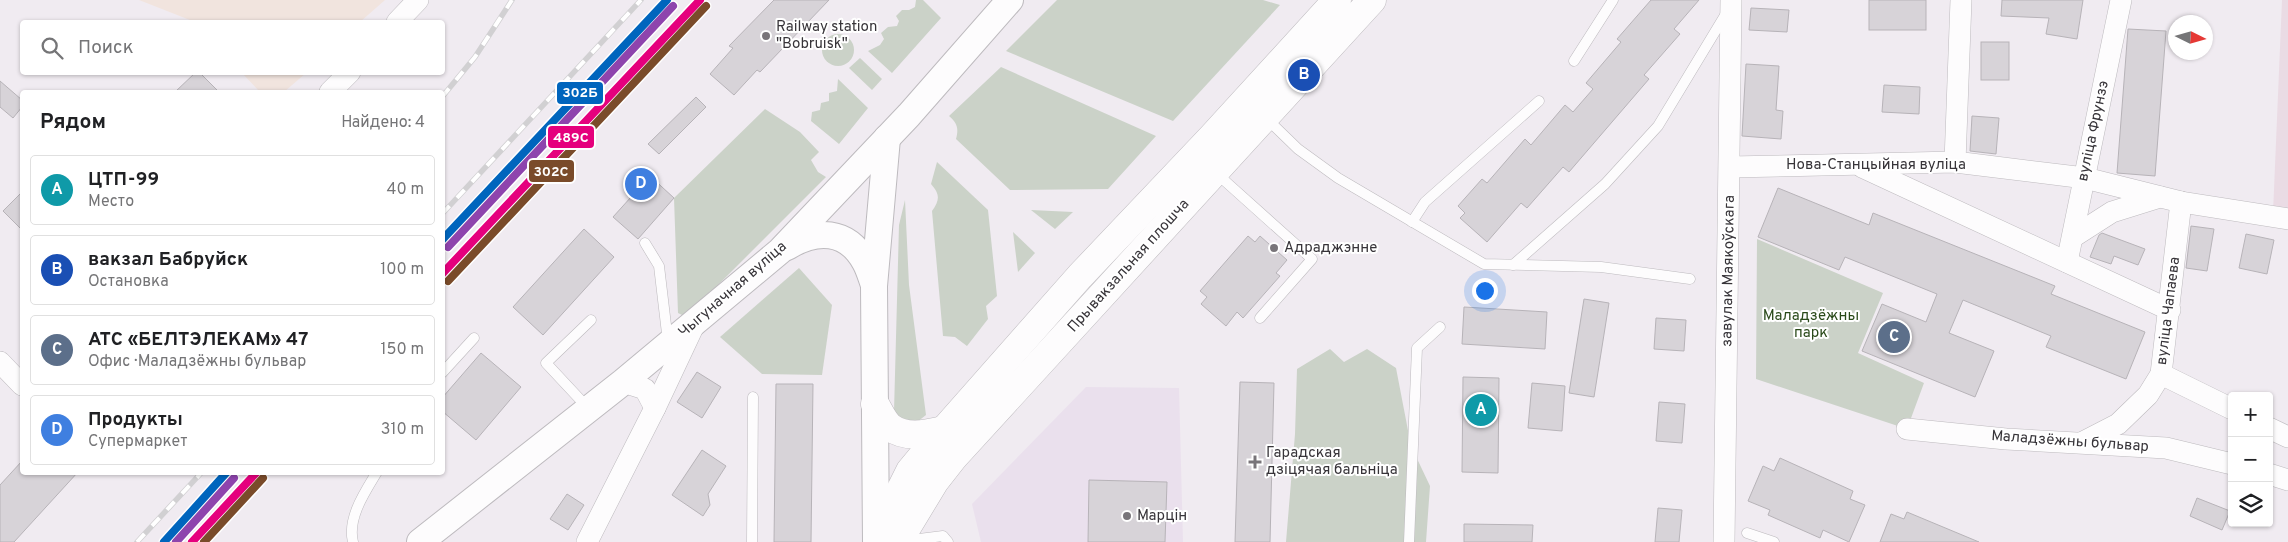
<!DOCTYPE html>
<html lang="ru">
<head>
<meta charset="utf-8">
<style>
  body { margin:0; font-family:Overpass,sans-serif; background:#f2f2f2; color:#202124 }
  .controls { position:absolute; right:15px; bottom:15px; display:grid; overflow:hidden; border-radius:5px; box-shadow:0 1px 4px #0004 }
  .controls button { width:45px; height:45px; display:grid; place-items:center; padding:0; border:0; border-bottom:1px solid #e0e0e0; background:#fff; color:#202124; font:25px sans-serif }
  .compass { position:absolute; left:2168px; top:15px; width:45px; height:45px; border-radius:50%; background:#fff; box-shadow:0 1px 4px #0004; rotate:95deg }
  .you { position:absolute; left:1484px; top:290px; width:18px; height:18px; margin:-12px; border:4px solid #fff; border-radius:50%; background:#1a73e8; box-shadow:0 0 0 8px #1a73e833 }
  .badge { display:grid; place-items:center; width:32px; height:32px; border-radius:50%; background:#787479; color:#fff; font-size:16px; font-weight:700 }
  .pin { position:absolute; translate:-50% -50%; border:2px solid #fff; box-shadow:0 1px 5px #0006 }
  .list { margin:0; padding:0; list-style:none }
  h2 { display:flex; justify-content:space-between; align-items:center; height:65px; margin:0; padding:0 20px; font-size:21px }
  h2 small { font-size:16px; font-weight:400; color:#757577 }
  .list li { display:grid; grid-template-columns:32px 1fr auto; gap:15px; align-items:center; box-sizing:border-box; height:70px; margin:0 10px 10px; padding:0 10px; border:1px solid #e0e0e0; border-radius:5px }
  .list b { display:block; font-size:19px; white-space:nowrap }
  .list p { margin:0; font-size:16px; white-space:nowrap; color:#757577 }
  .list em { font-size:16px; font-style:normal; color:#757577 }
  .icon { flex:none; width:28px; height:28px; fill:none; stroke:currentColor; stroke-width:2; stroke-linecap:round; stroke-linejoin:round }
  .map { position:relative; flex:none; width:2288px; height:542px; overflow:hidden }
  .search { position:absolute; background:#fff; box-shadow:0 1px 4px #0004; left:20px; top:20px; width:425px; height:55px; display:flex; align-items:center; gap:12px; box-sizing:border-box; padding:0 18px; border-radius:5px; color:#757577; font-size:19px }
  .panel { position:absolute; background:#fff; box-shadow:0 1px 4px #0004; left:20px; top:90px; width:425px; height:385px; border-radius:5px }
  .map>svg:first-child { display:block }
  .built { fill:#eae0ed }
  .industrial { fill:#f1e4de }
  .education { fill:#eadbe4 }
  .green { fill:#cbd2c8 }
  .building { fill:#d7d3d8; stroke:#b7b3b8 }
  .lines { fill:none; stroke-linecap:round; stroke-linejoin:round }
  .service-casing { stroke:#bdbabe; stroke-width:11 }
  .minor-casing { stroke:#bdbabe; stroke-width:22 }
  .tertiary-casing { stroke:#bdbabe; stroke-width:28 }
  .secondary-casing { stroke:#bdbabe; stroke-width:29 }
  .service { stroke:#fdfcfd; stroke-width:10 }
  .minor { stroke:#fdfcfd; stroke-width:21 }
  .tertiary { stroke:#fdfcfd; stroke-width:26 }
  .secondary { stroke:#fdfcfd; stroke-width:28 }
  .rail-casing { stroke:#d1d0d2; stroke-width:5.5 }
  .rail { stroke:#fff; stroke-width:4; stroke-dasharray:11; stroke-linecap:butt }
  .rail-1-casing { stroke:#fff; stroke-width:11 }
  .rail-2-casing { stroke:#fff; stroke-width:11 }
  .rail-3-casing { stroke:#fff; stroke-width:11 }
  .rail-4-casing { stroke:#fff; stroke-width:11 }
  .rail-1 { stroke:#e5007d; stroke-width:8 }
  .rail-2 { stroke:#7a4b2a; stroke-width:8 }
  .rail-3 { stroke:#0065bd; stroke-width:8 }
  .rail-4 { stroke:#8e44ad; stroke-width:8 }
  .poi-dot { fill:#787479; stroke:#fff; stroke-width:2 }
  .labels { text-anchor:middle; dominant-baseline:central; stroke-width:4; stroke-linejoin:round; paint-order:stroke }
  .poi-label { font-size:15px; fill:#373439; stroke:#fff; text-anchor:start }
  .street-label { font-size:15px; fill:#373439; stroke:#fff }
  .park-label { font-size:15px; fill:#2a4a1a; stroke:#fff }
  .line-badge { stroke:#fff; stroke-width:2 }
  .badge-label { font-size:14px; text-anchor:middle; font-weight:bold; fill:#fff }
</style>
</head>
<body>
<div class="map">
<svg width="2288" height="542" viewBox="0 0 2288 542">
  <rect width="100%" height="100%" fill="#f0ebf1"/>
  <polygon class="built" points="1086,387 1179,388 1183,542 981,542 972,504"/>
  <g class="industrial">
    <polygon points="139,0 385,0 360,22 195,22"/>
    <polygon points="242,73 306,73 284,92 260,92"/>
  </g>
  <polygon class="education" points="2282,0 2288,0 2288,216 2273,213"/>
  <g class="green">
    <polygon points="916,0 923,0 941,18 892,73 868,51 880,45 884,39 881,33 888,27 897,26 899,21 896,16 902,10 909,10 915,7"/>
    <polygon points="1057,0 1263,0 1280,5 1173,121 1006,51"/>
    <circle cx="838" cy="50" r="16"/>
    <polygon points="860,58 882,79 872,90 849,68"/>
    <path d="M1001,67L1156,136L1108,189L1010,190L956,139C959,128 957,123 949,116Z"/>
    <polygon points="838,79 868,108 839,144 811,121 812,112 820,110 821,103 829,101 829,93 837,91"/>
    <polygon points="765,109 800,132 819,152 811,160 818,172 826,177 686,317 678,313 674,198"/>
    <path d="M937,162L988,210L997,296L986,306L988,319L967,346L955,337L943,336L932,211C940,200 940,194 931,184Z"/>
    <polygon points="905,200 909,285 926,415 917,422 903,421 894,412 899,225"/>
    <polygon points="1031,210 1073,212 1055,229"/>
    <polygon points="1013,232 1035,253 1018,272"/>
    <polygon points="1757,239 1883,293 1858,353 1924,383 1907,429 1756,379"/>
    <polygon points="799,268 832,305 822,375 762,374 720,337"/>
    <polygon points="1330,349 1344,362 1367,349 1396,368 1411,446 1430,486 1426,542 1286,542 1295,434 1297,369"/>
  </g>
  <g class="building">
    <polygon points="774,0 829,0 760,72 757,70 734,95 710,74 733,48 729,46"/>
    <polygon points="1651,0 1699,0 1674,29 1680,34 1644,75 1649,79 1569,172 1563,167 1527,208 1521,203 1487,242 1460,218 1465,213 1458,206 1482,179 1487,183 1525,139 1531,145 1565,105 1573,112 1593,89 1586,83 1621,42 1617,39"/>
    <rect x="1869" y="0" width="57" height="30"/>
    <polygon points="2002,0 2083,0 2077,39 2046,34 2049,18 2001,16"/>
    <polygon points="1751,8 1789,10 1787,32 1749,30"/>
    <polygon points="2128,29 2166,31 2155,176 2117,173"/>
    <rect x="1981" y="42" width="28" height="38"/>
    <polygon points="1746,64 1779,66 1776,110 1783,111 1781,139 1742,136"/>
    <polygon points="196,72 199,72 219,92 175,92"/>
    <polygon points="0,81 22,100 22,107 13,118 0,107"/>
    <polygon points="1884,85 1920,87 1919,114 1882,112"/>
    <polygon points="696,97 706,107 659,154 648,144"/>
    <polygon points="1972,116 1999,118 1996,154 1970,151"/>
    <polygon points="650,176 674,198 638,239 613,217"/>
    <polygon points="1778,188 1869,225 1873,213 2055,286 2051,294 2145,332 2126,379 2046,347 2051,336 1963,300 1949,333 1994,351 1975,397 1862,351 1882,304 1926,322 1937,294 1845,257 1839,270 1758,237"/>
    <polygon points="22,192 22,230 3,211"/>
    <polygon points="2191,226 2214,229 2207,271 2186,268"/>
    <polygon points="584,229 614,257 543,335 513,307"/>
    <polygon points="2102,233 2145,249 2138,265 2114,256 2111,264 2090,257 2099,235"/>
    <polygon points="2246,234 2274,240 2267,274 2239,268"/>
    <polygon points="1248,236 1255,242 1260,236 1287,260 1276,273 1280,276 1243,318 1237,312 1226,326 1201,304 1207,297 1200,291"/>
    <polygon points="1584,299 1609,303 1594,397 1569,393"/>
    <polygon points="1464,307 1547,312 1545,349 1462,344"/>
    <polygon points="1656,318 1686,320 1684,351 1654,349"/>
    <polygon points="481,353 521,387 476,440 442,411 442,398"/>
    <polygon points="697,372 721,387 702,418 677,402"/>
    <polygon points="1463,377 1499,378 1498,473 1462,472"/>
    <polygon points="1240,382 1274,383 1270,542 1235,542"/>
    <polygon points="1532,383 1565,386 1562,431 1528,428"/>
    <polygon points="776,384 813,384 811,542 774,542"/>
    <polygon points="1659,402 1685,404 1682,443 1656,441"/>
    <polygon points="702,450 726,466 708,494 710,505 703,516 672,495"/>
    <polygon points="1780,458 1853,491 1850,499 1865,505 1849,542 1823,530 1820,538 1768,515 1770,510 1748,501 1763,466 1774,471"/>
    <polygon points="22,461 22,472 78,472 14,542 0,542 0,485"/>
    <polygon points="1089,480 1167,482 1165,542 1088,542"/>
    <polygon points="567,494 584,505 568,530 550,519"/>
    <polygon points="2197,498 2230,511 2222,530 2190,516"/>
    <polygon points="1658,508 1682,510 1679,542 1655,542"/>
    <polygon points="1907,512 1979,542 1880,542 1891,514 1904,519"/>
    <polygon points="1464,524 1533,525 1532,542 1464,542"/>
  </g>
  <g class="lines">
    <g class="service-casing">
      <g id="service">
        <polyline points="1574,61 1613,0"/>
        <polyline points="1266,118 1298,149 1338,178 1484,264 1601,267 1690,279"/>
        <polyline points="1216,173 1312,259 1260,318"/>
        <polyline points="1412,222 1425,202 1539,101"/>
        <polyline points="645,243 659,266 668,342"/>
        <polyline points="1513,265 1605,184 1658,126 1727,12"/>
        <polyline points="442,373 474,338"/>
        <polyline points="588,408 546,363 591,320"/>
        <polyline points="1747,533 1774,542"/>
        <polyline points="903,541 943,536 948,542"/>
        <path d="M353,542C347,518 365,492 377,472"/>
        <polyline points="752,542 753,397"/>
        <polyline points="1409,542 1417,348 1440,327"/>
      </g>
    </g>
    <g class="minor-casing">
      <g id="minor">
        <polyline points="397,22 418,0"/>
        <polyline points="330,92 350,72"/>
        <polyline points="1955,162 1961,0"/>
        <polyline points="1730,167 1955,162 2085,178 2181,202 2288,219"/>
        <polyline points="1862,167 2170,310"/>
        <polyline points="2073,237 2112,212 2160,197"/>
        <polyline points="2067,262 2121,0"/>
        <polyline points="0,362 22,385"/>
        <polyline points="2161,374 2232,409"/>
        <polyline points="623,382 645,389 655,408"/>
        <polyline points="2269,428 2288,437"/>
        <polyline points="1907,429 2006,439 2166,448 2232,464"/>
        <polyline points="2083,442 2118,424 2148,395 2161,374 2181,202"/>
        <polyline points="2269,474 2288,480"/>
        <polyline points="587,542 655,408 695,323"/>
        <polyline points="1724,542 1731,0"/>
      </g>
    </g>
    <g class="tertiary-casing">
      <g id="tertiary">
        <path d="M787,247C816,229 847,229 865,262C869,269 871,277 874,285"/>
        <polyline points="420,542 623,382 780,251 909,115 1010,0"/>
        <polyline points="876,542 874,286 887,138"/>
      </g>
    </g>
    <g class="secondary-casing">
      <g id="secondary">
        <path d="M875,404C879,411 884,422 890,427C906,439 926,434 944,430"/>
        <polyline points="883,542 885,528 894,503 910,471 944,430 1080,276 1212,137 1337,0"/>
        <polyline points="898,542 935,481 953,458 1372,0"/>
      </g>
    </g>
    <use href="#service" class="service"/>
    <use href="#minor" class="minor"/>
    <use href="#tertiary" class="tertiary"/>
    <use href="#secondary" class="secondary"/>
    <g class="rail-casing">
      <g id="rail">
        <polyline points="442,97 475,57 512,0"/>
        <polyline points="442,214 641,0"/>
        <polyline points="137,542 202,472"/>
      </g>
    </g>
    <use href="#rail" class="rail"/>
    <g class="rail-1-casing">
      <g id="rail-1">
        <polyline points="442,274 700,0"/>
        <polyline points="192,542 257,472"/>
      </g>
    </g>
    <g class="rail-2-casing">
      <g id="rail-2">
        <polyline points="448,281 706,6"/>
        <polyline points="204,542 263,478"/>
      </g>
    </g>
    <g class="rail-3-casing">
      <g id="rail-3">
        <polyline points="442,240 667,0"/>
        <polyline points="164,542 227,472"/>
      </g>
    </g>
    <g class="rail-4-casing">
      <g id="rail-4">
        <polyline points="448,247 673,6"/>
        <polyline points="176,542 234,478"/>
      </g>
    </g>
    <use href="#rail-1" class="rail-1"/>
    <use href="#rail-2" class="rail-2"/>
    <use href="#rail-3" class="rail-3"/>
    <use href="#rail-4" class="rail-4"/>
  </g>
  <g class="poi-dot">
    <circle cx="766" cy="36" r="5"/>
    <circle cx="1274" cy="248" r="5"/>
    <path d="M1252.5 454.5h5v5h5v5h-5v5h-5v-5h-5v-5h5z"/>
    <circle cx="1127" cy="516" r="5"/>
  </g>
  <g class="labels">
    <g class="poi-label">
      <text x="776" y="27">Railway station<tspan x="776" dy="17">"Bobruisk"</tspan></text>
      <text x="1284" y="248">Адраджэнне</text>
      <text x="1266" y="453">Гарадская<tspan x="1266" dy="17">дзіцячая бальніца</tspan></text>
      <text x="1137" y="516">Марцін</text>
    </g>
    <g class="street-label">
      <text transform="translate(2094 131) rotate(-78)">вуліца Фрунзэ</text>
      <text x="1876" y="165">Нова-Станцыйная вуліца</text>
      <text transform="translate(1129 266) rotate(-48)">Прывакзальная плошча</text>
      <text transform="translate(1729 271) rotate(-89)">завулак Маякоўскага</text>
      <text transform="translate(733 290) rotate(-41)">Чыгуначная вуліца</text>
      <text transform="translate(2169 311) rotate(-83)">вуліца Чапаева</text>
      <text transform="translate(2070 442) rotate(4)">Маладзёжны бульвар</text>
    </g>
    <g class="park-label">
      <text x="1811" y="316">Маладзёжны<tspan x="1811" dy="17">парк</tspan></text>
    </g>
  </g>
  <g class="line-badge">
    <rect x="556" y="81" width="48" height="24" rx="5" fill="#0065bd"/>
    <rect x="547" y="125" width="48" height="24" rx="5" fill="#e5007d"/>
    <rect x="528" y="159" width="47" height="24" rx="5" fill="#7a4b2a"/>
  </g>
  <g class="badge-label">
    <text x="580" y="97">302Б</text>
    <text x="571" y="142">489С</text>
    <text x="551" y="176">302С</text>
  </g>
</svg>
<div class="controls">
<button>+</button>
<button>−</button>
<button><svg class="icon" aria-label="layers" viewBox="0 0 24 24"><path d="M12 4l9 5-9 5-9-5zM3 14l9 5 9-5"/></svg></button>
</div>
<svg class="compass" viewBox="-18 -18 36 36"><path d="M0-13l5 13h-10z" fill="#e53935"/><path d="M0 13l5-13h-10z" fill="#757577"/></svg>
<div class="you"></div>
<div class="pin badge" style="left:1481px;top:410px;background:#0f9aa8">A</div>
<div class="pin badge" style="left:1304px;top:75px;background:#1a4fb4">B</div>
<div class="pin badge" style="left:1894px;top:337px;background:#5c6f8a">C</div>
<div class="pin badge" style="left:641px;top:184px;background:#3f7fe0">D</div>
<div class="search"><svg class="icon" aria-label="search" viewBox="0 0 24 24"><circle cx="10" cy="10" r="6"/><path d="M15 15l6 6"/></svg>Поиск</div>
<section class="panel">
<h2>Рядом<small>Найдено: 4</small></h2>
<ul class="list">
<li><span class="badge" style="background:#0f9aa8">A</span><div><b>ЦТП-99</b><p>Место</p></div><em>40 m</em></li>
<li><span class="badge" style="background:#1a4fb4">B</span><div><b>вакзал Бабруйск</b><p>Остановка</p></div><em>100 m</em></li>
<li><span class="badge" style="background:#5c6f8a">C</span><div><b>АТС «БЕЛТЭЛЕКАМ» 47</b><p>Офис · Маладзёжны бульвар</p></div><em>150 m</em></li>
<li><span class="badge" style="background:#3f7fe0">D</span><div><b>Продукты</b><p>Супермаркет</p></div><em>310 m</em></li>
</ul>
</section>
</div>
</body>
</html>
